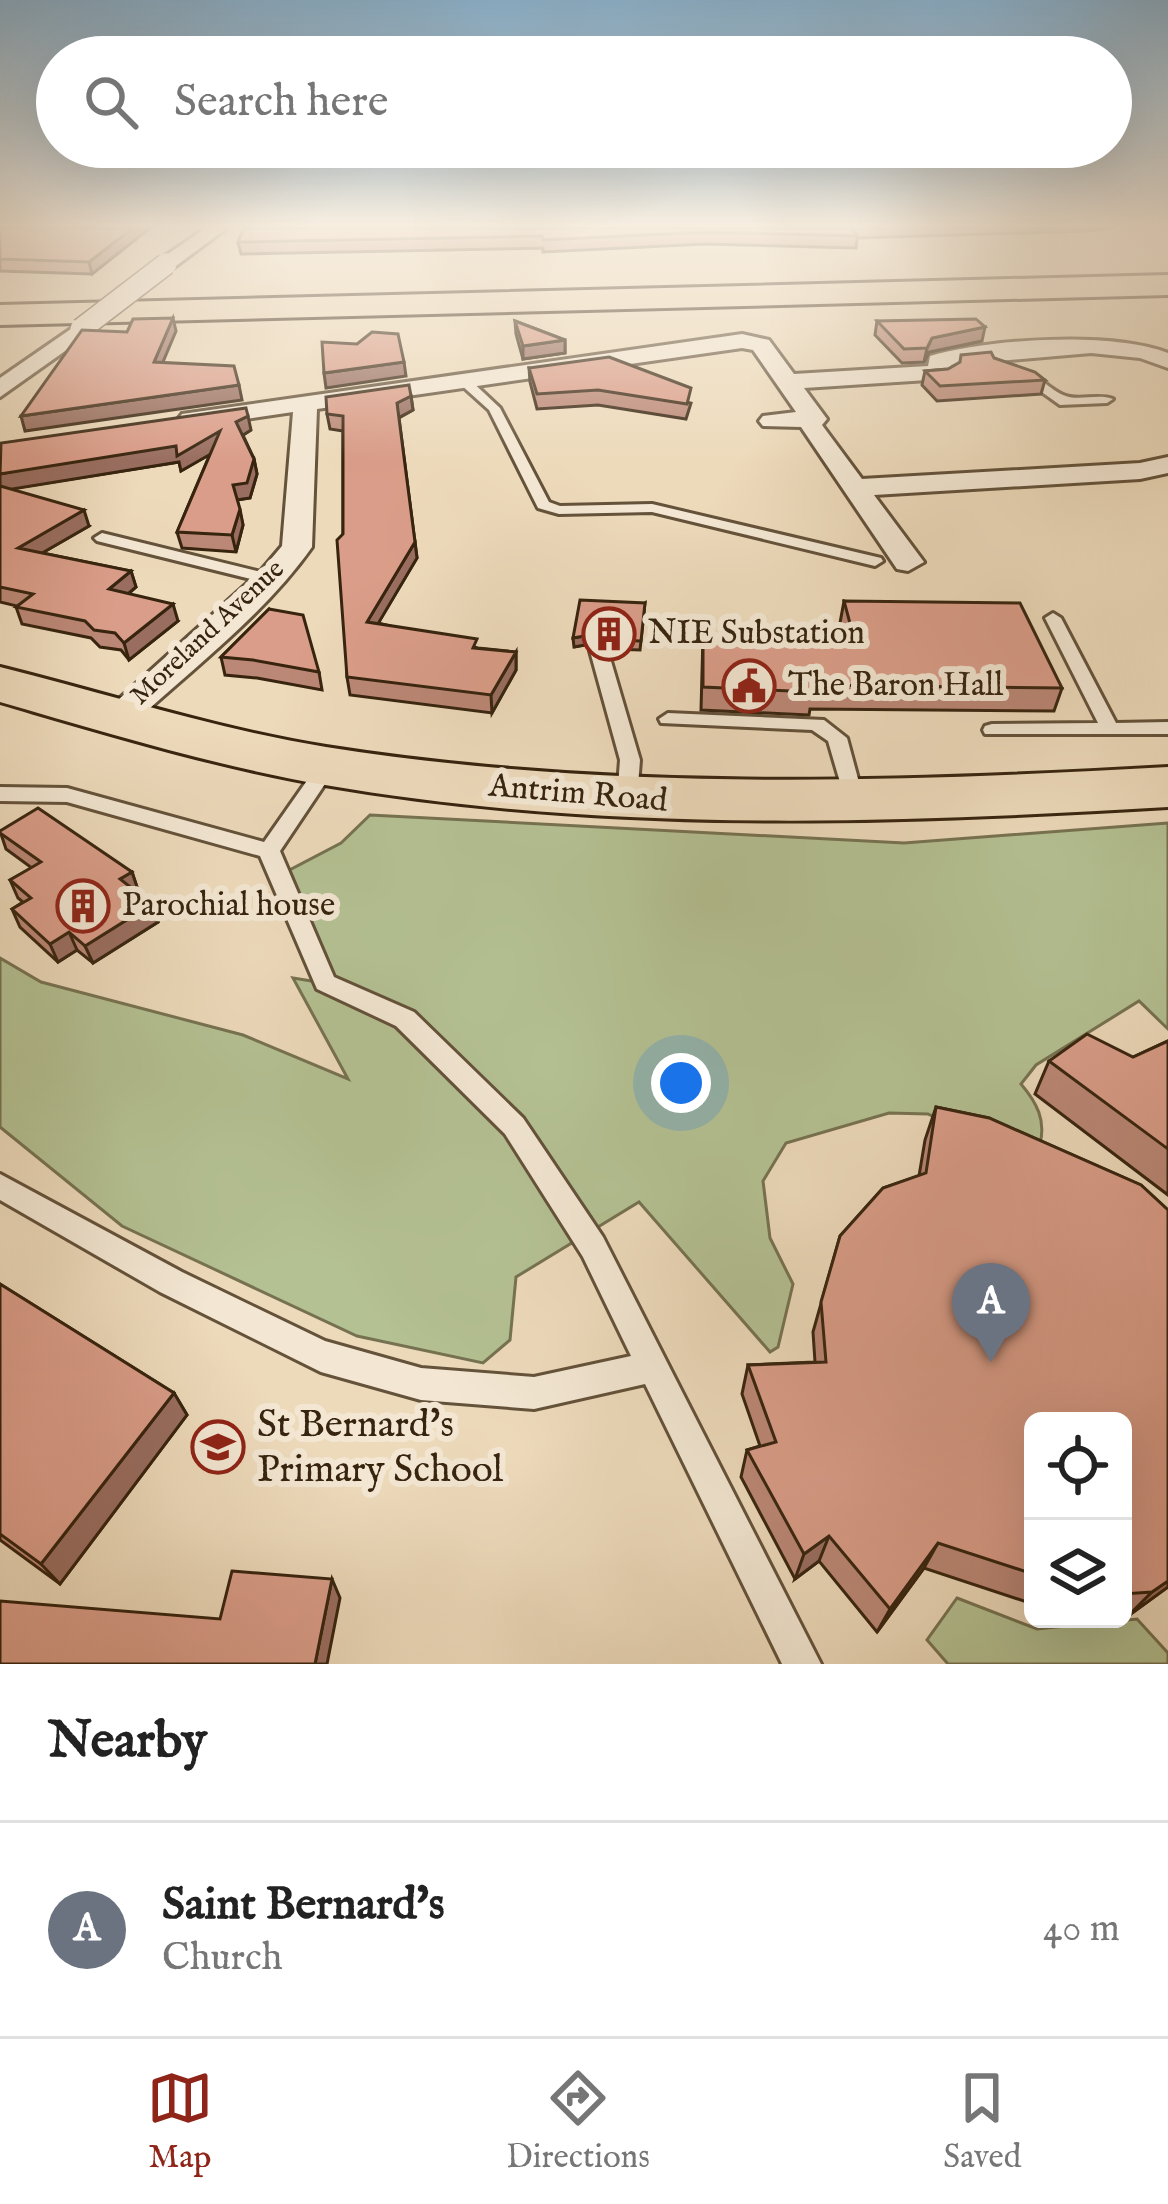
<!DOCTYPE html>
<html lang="en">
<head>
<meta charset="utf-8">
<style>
  body { margin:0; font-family:"IM FELL English",serif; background:#f6f6f6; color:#222 }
  .controls { position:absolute; right:36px; bottom:36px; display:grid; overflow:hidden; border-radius:18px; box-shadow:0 12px 48px #0002 }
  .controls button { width:108px; height:108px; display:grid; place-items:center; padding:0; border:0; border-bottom:3px solid #e0e0e0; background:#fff; color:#222; font:60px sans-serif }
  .you { position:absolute; left:681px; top:1083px; width:42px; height:42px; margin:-30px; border:9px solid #fff; border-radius:50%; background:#1a73e8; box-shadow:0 0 0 18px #1a73e833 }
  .badge { display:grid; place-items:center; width:78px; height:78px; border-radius:50%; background:#8f2418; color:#fff; font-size:39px; font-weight:700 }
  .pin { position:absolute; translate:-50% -99px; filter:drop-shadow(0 3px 6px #0008) }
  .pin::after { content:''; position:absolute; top:63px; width:42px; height:36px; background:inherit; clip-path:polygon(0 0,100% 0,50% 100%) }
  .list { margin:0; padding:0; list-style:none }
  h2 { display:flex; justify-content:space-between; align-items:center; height:156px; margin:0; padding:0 48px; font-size:51px }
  h2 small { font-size:39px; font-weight:400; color:#767676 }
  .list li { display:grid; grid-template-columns:78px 1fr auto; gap:36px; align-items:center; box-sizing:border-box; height:216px; padding:0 48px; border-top:3px solid #e0e0e0 }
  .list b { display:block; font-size:45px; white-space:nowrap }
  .list p { margin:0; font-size:39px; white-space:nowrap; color:#767676 }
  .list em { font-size:39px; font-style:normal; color:#767676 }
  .icon { flex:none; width:66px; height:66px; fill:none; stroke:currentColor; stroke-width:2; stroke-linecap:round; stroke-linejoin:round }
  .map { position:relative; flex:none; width:1168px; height:1664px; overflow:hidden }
  .search { position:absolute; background:#fff; box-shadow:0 12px 48px #0002; left:36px; right:36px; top:36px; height:132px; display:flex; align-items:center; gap:30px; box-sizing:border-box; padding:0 42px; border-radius:66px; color:#767676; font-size:45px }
  .sheet { height:372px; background:#fff }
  nav { display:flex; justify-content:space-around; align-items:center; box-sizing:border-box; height:168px; border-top:3px solid #e0e0e0; background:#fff; font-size:33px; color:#767676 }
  nav a { display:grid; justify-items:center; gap:6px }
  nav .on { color:#8f2418 }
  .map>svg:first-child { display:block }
  .green { fill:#b4c193; stroke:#767251; stroke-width:3 }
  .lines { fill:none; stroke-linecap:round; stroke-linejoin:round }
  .lane-casing { stroke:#64523a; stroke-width:6 }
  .street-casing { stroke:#64523a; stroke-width:6 }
  .primary-casing { stroke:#37240f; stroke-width:6 }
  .highway-casing { stroke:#37240f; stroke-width:6 }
  .lane { fill:#f3e7d3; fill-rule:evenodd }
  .street { fill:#f3e7d3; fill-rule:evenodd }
  .primary { fill:#eddabb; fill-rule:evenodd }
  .highway { fill:#eddabb; fill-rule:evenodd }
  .street-bridge-casing { stroke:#64523a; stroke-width:24; stroke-linecap:butt }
  .street-bridge { stroke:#f3e7d3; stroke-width:21 }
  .wall { fill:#bb8776; stroke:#37240f; stroke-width:3 }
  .shaded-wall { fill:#996e60; stroke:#37240f; stroke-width:3 }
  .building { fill:#da9d89; stroke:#37240f; stroke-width:3 }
  .labels { text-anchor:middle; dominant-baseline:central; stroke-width:12; stroke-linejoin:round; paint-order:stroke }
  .far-street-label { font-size:27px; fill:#37240f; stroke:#f3e7d3 }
  .poi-label { font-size:33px; fill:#37240f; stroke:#f3e7d3; text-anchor:start }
  .street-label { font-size:33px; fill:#37240f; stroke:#f3e7d3 }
  .near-poi-label { font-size:39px; fill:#37240f; stroke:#f3e7d3; text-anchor:start }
</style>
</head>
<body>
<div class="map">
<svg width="1168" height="1664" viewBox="0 0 1168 1664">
  <rect width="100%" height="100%" fill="#eddabb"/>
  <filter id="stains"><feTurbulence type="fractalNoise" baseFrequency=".00167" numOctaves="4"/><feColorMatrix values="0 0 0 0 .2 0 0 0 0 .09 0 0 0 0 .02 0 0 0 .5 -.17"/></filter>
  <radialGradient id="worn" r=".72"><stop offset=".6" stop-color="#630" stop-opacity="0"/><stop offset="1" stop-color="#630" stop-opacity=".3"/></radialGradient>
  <g class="green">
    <path d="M370,815L904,843L1168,823V1029L1139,1001L1036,1065L1021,1084C1037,1103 1046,1120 1040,1144L1000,1150L928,1114L889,1113L786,1143L763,1181L770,1238L793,1284L778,1347L770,1352L639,1202L516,1277L510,1340L483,1363L357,1336L122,1226L0,1127V958L41,982L243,1035L348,1079L293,978L324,983L280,875L341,843Z"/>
    <polygon points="957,1598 1037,1629 1137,1619 1168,1653 1168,1664 948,1664 927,1640"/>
  </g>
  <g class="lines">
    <g class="lane-casing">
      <g id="lane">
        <path d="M1018,369C1036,372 1046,387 1063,395C1077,402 1098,393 1113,399L1107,403L1060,405L1018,375Z"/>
        <polygon points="459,377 467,377 500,408 549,502 560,506 652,504 881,558 883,561 875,566 652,512 559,514 538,508 489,410 459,383"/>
        <polygon points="102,533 277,576 279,579 271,584 97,541 94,538"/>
        <polygon points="1053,613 1061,618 1116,723 1168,722 1168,734 985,734 983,730 985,726 992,724 1098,723 1045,618"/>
        <polygon points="599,646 608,651 640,760 637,799 627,806 617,799 620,760 590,651"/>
        <polygon points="668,713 824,720 847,738 864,801 861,806 847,806 828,741 812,730 661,723 659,719"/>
        <polygon points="327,760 337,766 280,851 334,977 414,1012 523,1118 603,1237 821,1664 782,1664 645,1384 534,1409 421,1400 321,1372 160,1292 0,1200 0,1174 182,1272 325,1341 421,1368 534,1377 631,1356 583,1257 505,1134 396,1026 317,989 260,856 67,802 0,801 0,787 67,788 264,842 320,762"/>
      </g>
    </g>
    <g class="street-casing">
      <g id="street">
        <polygon points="206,228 227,228 173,268 159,268 159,260"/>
        <polygon points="81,322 92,329 89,334 0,397 0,378"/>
        <path d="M742,334L769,340L794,374L928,366L930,356C989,339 1110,331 1168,353V368L1140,358L1091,353L951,365L955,372L943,379L804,388L827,419L822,425L862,479L1140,463L1168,457V473L1140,479L874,495L924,562L908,571L897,569L801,427L763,426L759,421L763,416L796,412L753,350L742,348L317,409L312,547C264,615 192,669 130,726H104L98,718L260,572L282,546L293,412L191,427L182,424L178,419L182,414Z"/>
      </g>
    </g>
    <g class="primary-casing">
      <path id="primary" d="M0,667C109,694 215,729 326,747C605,791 887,783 1168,767V807C887,824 604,833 325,785C215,766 107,733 0,702Z"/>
    </g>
    <g class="highway-casing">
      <polygon id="highway" points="1168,275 1168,295 0,325 0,305"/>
    </g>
    <use href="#lane" class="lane"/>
    <use href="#street" class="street"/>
    <use href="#primary" class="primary"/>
    <use href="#highway" class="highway"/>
    <g class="street-bridge-casing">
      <polyline id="street-bridge" points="81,329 166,264"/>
    </g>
    <use href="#street-bridge" class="street-bridge"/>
  </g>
  <g class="wall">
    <polygon points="0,228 150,228 92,274 0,271"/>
    <polygon points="244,228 1114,228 1086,231 857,238 856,248 705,244 543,252 543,248 241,254 238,242"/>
    <polygon points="515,321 565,340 565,353 523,359 516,334"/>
    <polygon points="877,321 982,341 929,352 924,362 902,363 875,335"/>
    <polygon points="994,358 1045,380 1041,394 937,401 922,385 925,371 948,369"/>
    <polygon points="529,368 691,403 686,419 598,405 537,409 530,382"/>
    <polygon points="411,396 413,410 399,418 417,558 378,623 478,648 516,652 516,670 492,713 350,695 347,677 343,534 343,431 330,429 327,414"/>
    <polygon points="251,430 243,435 254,459 257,474 250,498 237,500 243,525 236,552 182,548 177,532 210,454 181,471 179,462 9,489 89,526 42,553 131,571 136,587 128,594 178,621 129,660 121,650 100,647 91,638 22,624 16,607 17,606 0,602 0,445"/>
    <polygon points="844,601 1062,688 1054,711 810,709 809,715 701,710 703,636 845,641 840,623"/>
    <polygon points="645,603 640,650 612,649 601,642 574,647"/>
    <polygon points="269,609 319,672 322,690 257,678 225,675 221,657"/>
    <polygon points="0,831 132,872 138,890 135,891 152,904 158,922 93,963 77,950 58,962 20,927 12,909 23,902 18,898 10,880 32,868 6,849"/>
    <polygon points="1168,1041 1168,1195 1035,1094 1049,1061 1133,1057"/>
    <polygon points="936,1107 989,1118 1141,1185 1168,1210 1168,1587 1128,1616 1123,1616 1123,1421 1033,1421 1033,1604 924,1568 877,1632 819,1561 795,1579 741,1477 747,1450 760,1446 742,1394 748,1365 815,1362 813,1332 840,1236 883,1188 919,1176 925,1140"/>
    <polygon points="0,1284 174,1393 187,1415 60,1584 0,1540"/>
  </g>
  <g class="shaded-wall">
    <polygon points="133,228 150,228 92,274 89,262"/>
    <polygon points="173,318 176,331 157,376 154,362"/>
    <polygon points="985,327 982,341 929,352 924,362 927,348 932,338"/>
    <polygon points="565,340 565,353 523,359 523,346"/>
    <polygon points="404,362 406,376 326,388 324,373"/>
    <polygon points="239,385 242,400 25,431 21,416"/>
    <polygon points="411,396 413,410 398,418 397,403"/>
    <polygon points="248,416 251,430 240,437 236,422"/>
    <polygon points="220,431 223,447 181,471 179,462 0,491 0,474"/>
    <polygon points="254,459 257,474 250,498 236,500 233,485"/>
    <polygon points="240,509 243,525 236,552 232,535"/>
    <polygon points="84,510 89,526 23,564 18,548"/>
    <polygon points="415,542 417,558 369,639 367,622"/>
    <polygon points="131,571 136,587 114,606 109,589"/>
    <polygon points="173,604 178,621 129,660 124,643"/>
    <polygon points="601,633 601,642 574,647 573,638"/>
    <polygon points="516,652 516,670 492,713 491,695"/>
    <polygon points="132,872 138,890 126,897 120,879"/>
    <polygon points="152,904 158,922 93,963 85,946"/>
    <polygon points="69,932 77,950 58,962 50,944"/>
    <polygon points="174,1393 187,1415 60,1584 41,1564"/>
    <polygon points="829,1536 819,1561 795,1579 804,1554"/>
    <polygon points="938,1543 924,1568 877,1632 890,1609"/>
    <polygon points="332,1579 340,1598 327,1664 315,1664"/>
    <polygon points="1168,1581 1168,1587 1128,1616 1152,1592"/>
  </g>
  <g class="building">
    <polygon points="0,228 133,228 89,262 0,259"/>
    <polygon points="244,228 851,228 857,236 706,232 543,240 542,236 238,242"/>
    <polygon points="173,318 154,362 234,366 239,385 21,416 82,330 127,332 133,319"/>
    <polygon points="976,319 985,327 932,338 927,348 904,349 877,321"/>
    <polygon points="515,321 565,340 523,346"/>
    <polygon points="372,332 398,334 404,362 324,373 322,342 357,344"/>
    <polygon points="991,352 994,358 1035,372 1045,380 940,386 925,371 948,369 960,362 961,355"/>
    <polygon points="609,357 691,388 687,404 598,390 537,394 529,368"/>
    <polygon points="409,385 411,396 397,403 415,542 367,622 477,639 473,648 516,652 491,695 347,677 337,540 343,534 343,416 327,414 326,397"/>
    <polygon points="246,408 248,416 236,422 254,459 247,483 233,485 240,509 232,535 177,532 220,431 177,456 176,446 0,474 1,443"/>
    <polygon points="0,486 84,510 18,548 131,571 109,589 173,604 124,643 115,633 94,630 85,621 16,607 33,594 0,587"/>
    <polygon points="580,600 645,603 641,641 612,640 601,633 573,638"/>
    <polygon points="844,601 1020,603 1062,688 812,685 813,692 703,687 703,636 855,642"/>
    <polygon points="269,609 303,615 319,672 253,660 221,657"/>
    <polygon points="38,808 132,872 120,879 152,904 85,946 69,932 50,944 12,909 31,898 10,880 41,862 0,833 0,831"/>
    <polygon points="1087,1034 1133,1057 1168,1041 1168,1149 1049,1061"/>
    <polygon points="936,1107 989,1118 1141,1185 1168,1210 1168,1581 1152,1592 1123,1594 1123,1421 1033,1421 1033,1574 938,1543 890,1609 829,1536 804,1554 747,1450 776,1442 748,1365 826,1362 821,1302 840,1236 883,1188 926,1173"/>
    <polygon points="0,1284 174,1393 41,1564 0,1534"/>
    <polygon points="232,1571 332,1579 315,1664 0,1664 0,1601 220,1619"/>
  </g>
  <linearGradient id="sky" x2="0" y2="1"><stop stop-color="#8ab6d6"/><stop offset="0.49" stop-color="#f7eee0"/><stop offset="1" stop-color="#f7eee0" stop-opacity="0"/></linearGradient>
  <rect width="1168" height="461" fill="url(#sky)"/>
  <defs>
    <g id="building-ring" transform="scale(2.7)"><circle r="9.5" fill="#f3e7d3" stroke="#8f2418" stroke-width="1.5"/><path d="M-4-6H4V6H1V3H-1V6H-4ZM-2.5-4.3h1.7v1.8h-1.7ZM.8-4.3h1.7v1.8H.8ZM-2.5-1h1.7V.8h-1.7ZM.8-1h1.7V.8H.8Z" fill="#8f2418"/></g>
    <g id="civic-ring" transform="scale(2.7)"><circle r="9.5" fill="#f3e7d3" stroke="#8f2418" stroke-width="1.5"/><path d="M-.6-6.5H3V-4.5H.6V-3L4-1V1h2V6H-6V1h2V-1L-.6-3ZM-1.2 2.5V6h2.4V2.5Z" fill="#8f2418"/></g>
    <g id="school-ring" transform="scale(2.7)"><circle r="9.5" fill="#f3e7d3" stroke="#8f2418" stroke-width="1.5"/><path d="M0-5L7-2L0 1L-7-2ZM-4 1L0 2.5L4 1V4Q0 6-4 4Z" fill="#8f2418"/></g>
  </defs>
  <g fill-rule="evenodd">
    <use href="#building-ring" x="609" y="634"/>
    <use href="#civic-ring" x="749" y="686"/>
    <use href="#building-ring" x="83" y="906"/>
    <use href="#school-ring" x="218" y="1447"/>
  </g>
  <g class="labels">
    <g class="far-street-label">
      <text transform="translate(208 633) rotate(-43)">Moreland Avenue</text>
    </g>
    <g class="poi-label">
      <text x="648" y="634">NIE Substation</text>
      <text x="788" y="686">The Baron Hall</text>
      <text x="122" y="906">Parochial house</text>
    </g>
    <g class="street-label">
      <text transform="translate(578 794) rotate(5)">Antrim Road</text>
    </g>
    <g class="near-poi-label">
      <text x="257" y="1425">St Bernard's<tspan x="257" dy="45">Primary School</tspan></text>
    </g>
  </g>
  <rect width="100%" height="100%" filter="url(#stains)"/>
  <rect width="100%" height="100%" fill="url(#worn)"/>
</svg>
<div class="controls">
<button><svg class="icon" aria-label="locate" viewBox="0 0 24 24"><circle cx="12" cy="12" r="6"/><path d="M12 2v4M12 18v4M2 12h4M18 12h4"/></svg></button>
<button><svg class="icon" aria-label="layers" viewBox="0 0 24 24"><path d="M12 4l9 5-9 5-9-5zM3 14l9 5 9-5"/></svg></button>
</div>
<div class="you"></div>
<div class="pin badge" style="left:991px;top:1362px;background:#6b7280">A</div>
<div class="search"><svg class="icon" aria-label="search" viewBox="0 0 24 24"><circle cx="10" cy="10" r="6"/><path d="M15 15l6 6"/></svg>Search here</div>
</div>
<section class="sheet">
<h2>Nearby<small></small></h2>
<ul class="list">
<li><span class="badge" style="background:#6b7280">A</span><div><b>Saint Bernard's</b><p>Church</p></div><em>40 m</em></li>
</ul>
</section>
<nav>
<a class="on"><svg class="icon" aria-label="map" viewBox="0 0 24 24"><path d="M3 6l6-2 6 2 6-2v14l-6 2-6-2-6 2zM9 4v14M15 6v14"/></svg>Map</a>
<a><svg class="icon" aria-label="directions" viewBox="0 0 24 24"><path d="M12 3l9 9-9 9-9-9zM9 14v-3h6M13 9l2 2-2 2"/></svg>Directions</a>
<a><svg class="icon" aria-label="saved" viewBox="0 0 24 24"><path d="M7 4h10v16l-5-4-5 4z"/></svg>Saved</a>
</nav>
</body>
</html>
